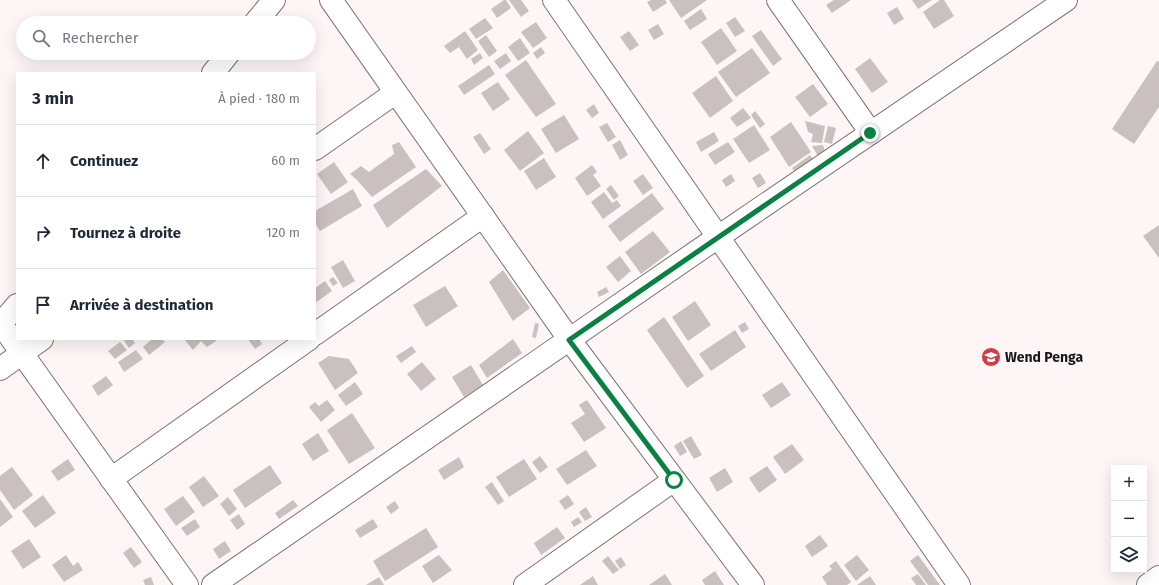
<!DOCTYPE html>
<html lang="fr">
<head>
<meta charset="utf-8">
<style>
  body { margin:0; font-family:"Fira Sans",sans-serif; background:#f2f2f3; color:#1f2937 }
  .controls { position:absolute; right:12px; bottom:12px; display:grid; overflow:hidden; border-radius:0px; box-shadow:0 4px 16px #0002 }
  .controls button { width:36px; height:36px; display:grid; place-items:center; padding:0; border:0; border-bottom:1px solid #e0e1e3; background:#fff; color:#1f2937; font:20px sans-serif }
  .stop { position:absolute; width:12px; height:12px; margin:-9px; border:3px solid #0b8043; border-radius:50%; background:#fff }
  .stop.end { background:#0b8043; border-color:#fff; box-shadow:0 1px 4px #0008 }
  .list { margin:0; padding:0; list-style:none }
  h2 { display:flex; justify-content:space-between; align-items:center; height:52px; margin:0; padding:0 16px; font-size:17px }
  h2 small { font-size:13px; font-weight:400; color:#747a83 }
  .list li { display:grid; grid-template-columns:26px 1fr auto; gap:12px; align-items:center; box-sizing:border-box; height:72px; padding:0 16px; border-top:1px solid #e0e1e3 }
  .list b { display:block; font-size:15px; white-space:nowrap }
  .list em { font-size:13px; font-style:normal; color:#747a83 }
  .icon { flex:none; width:22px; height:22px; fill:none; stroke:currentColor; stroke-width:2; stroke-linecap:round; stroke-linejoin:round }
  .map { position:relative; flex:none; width:1159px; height:585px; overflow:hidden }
  .search { position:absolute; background:#fff; box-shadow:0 4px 16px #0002; left:16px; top:16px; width:300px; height:44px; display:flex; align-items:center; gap:10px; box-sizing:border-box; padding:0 14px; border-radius:22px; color:#747a83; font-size:15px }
  .panel { position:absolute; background:#fff; box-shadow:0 4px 16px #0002; left:16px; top:72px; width:300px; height:268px; border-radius:0px }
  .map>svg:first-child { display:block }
  .building { fill:#c9c0bf }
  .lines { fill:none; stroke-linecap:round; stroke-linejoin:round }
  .minor-casing { stroke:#7d7473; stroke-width:24 }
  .minor { stroke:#fff; stroke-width:22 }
  .route { stroke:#0b8043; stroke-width:5 }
  .labels { text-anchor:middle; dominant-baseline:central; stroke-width:3.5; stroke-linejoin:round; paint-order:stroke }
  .poi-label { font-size:14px; font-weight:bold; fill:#1a1717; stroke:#fef6f6; text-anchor:start }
</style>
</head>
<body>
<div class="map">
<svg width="1159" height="585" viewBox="0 0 1159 585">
  <rect width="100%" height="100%" fill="#fef6f6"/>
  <g class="building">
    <polygon points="504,0 506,0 511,8 497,18 491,9"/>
    <polygon points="509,0 521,0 529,11 521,17"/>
    <polygon points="651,0 665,0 667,3 653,12 647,2"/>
    <polygon points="669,0 707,0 681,18"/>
    <polygon points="834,0 851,0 832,13 826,5"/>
    <polygon points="912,0 932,0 918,9"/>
    <polygon points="940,0 944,0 954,16 934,29 923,12"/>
    <polygon points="897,7 904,19 894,25 887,13"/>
    <polygon points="701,9 707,19 690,30 684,21"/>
    <polygon points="735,17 745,31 735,37 726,23"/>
    <polygon points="485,18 493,28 476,39 469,29"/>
    <polygon points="536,22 547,38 533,48 521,32"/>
    <polygon points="658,24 664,34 654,40 648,30"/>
    <polygon points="721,28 737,51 717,65 701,42"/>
    <polygon points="761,30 782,59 773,66 752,36"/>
    <polygon points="465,31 478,50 467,59 459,47 450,53 444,46"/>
    <polygon points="629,31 639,45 630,51 620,37"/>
    <polygon points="486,35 497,51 489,57 478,41"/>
    <polygon points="520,38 530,53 518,61 508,47"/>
    <polygon points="541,47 545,53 537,59 533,53"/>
    <polygon points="752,48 770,73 736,97 718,72"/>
    <polygon points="480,53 483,58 474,65 471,59"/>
    <polygon points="506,53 511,61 500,69 494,61"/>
    <polygon points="870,58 888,82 872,93 855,69"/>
    <polygon points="526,60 556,104 536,117 505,75"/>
    <polygon points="1157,61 1159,62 1159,107 1134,144 1112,129"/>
    <polygon points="489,65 495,74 464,95 458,86"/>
    <polygon points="716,76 733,101 710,118 692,93"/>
    <polygon points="498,82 510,99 493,111 481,93"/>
    <polygon points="813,84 828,104 810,117 795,97"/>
    <polygon points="594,104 599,113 592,118 586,110"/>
    <polygon points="743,108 751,118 737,127 730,118"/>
    <polygon points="755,111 765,124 760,128 751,115"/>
    <polygon points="564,115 579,139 556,153 541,129"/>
    <polygon points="805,121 825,126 822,143 811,142 813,134 808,132"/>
    <polygon points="791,122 811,152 789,167 770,137"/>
    <polygon points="607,123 616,137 608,142 599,127"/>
    <polygon points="754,125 770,150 749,163 733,139"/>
    <polygon points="828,126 836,128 832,144 824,142"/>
    <polygon points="528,131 544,153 520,171 504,150"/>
    <polygon points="714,132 719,141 701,152 696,142"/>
    <polygon points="480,133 491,149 484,154 473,137"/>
    <polygon points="620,140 628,155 620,160 612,145"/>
    <polygon points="399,142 416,167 372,197 357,180 350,174 361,166 369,172 394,154 392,145"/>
    <polygon points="728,142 735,152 715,165 708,154"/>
    <polygon points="823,145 826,154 819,158 812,146"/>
    <polygon points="810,155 815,162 796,175 792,168"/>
    <polygon points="544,158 556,177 536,190 524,171"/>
    <polygon points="334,162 348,182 331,194 317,174"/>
    <polygon points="592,165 597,172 593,175 601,186 587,196 575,178"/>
    <polygon points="426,169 442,186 387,228 373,205"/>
    <polygon points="760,173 766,183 758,188 752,178"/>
    <polygon points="643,174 653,188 643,195 633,181"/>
    <polygon points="731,174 735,181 726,187 722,180"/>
    <polygon points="611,185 619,196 614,200 606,189"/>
    <polygon points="353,189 362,206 320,231 315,223 315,211"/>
    <polygon points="604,192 612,203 617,200 621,206 603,219 591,202"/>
    <polygon points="652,193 664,209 620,242 608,226"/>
    <polygon points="1159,225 1159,258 1143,236"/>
    <polygon points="653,231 670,252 641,274 625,252"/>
    <polygon points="620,256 631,271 618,282 606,267"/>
    <polygon points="343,260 355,281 343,288 331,267"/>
    <polygon points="503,270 530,308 513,321 489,282"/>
    <polygon points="333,277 338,283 333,286 329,280"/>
    <polygon points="325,281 332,291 315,303 315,288"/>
    <polygon points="445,286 458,306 426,327 413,305"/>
    <polygon points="606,287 609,292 599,297 597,292"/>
    <polygon points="695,301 711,325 688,341 672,317"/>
    <polygon points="664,317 704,376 687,388 647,330"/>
    <polygon points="745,322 749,329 742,333 738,326"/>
    <polygon points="535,323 539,324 536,338 532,337"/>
    <polygon points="735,330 746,347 711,371 699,354"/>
    <polygon points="123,339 132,339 135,343 129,348"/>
    <polygon points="152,339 162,339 165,342 149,355 143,347"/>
    <polygon points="184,339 215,339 216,341 207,347 201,341 193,350"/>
    <polygon points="248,339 259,339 262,344 255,349"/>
    <polygon points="513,339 522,353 487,378 479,365"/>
    <polygon points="120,342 127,350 115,359 108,351"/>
    <polygon points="412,346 416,352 401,363 396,356"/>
    <polygon points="136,350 143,359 124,372 118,362"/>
    <polygon points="329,356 349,359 358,373 335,390 318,363"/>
    <polygon points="422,362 436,379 421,391 407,374"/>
    <polygon points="471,365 483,385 464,397 452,377"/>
    <polygon points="106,376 113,385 98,396 92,386"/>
    <polygon points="355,382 363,394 346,406 338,395"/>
    <polygon points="782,382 791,395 771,408 762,395"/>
    <polygon points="327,400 335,410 321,422 309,407 315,402 319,406"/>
    <polygon points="587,400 606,428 584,442 571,423 585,414 579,405"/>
    <polygon points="352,413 375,448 349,464 327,430"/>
    <polygon points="318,433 329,451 313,461 302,444"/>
    <polygon points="691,436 702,455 694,459 683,441"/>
    <polygon points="681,441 687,452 680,456 674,446"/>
    <polygon points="792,444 804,460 785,474 773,457"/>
    <polygon points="586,450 597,466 567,485 556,469"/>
    <polygon points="540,456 548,467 540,473 532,462"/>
    <polygon points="459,457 464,467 444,480 438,470"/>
    <polygon points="68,459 75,470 58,481 51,471"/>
    <polygon points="524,459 537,479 509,497 496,477"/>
    <polygon points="270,465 282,483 245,508 233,490"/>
    <polygon points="767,466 777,480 759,493 749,478"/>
    <polygon points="12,467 33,495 14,510 0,490 0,476"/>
    <polygon points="725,468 733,482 717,492 709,478"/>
    <polygon points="204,476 219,496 203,507 189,487"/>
    <polygon points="492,482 504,501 498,505 485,487"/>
    <polygon points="43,495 56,513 35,528 22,511"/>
    <polygon points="568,495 574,504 565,510 559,501"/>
    <polygon points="183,496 195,512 176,526 164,509"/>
    <polygon points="228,497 237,509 229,516 220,504"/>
    <polygon points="0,499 13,517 0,527"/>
    <polygon points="293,500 298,506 279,519 275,513"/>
    <polygon points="395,501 399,508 391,514 386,507"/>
    <polygon points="586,507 592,517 585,521 579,512"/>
    <polygon points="239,514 245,524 237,530 230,520"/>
    <polygon points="578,517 582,522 574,527 571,522"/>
    <polygon points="195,519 200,527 187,536 181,528"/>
    <polygon points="373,519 378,527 360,538 355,530"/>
    <polygon points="557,527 565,538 541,555 534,543"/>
    <polygon points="426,528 438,547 385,581 373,561"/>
    <polygon points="820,535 828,546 812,557 805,546"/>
    <polygon points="29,539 41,557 23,569 11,551"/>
    <polygon points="225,541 231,551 219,559 213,549"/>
    <polygon points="131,547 142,562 134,568 123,553"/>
    <polygon points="66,555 73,566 78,562 83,570 64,582 52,565"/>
    <polygon points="439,555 452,570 433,583 422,566"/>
    <polygon points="857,555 869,570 856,581 844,565"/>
    <polygon points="918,555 940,585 928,585 910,561"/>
    <polygon points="608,556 619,570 613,574 602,561"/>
    <polygon points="621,557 626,565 620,569 615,561"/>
    <polygon points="836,561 851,582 847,585 827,585 822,577 832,569 829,566"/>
    <polygon points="715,571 724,585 705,585 702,580"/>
    <polygon points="665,574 672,585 649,585"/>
    <polygon points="918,574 926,585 916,585 911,578"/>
    <polygon points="593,576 598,585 580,585"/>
    <polygon points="870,576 876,585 857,585"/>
    <polygon points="151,577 154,585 145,585 143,580"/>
    <polygon points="379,577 384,585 366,585"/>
  </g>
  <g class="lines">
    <g class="minor-casing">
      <g id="minor">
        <polyline points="331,0 569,339 753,585"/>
        <polyline points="554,0 959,585"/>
        <polyline points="778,0 871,133"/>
        <polyline points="255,23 274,0"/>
        <polyline points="213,73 229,53"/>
        <polyline points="315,149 395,93"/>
        <polyline points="1,324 187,585"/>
        <polyline points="0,325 17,305"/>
        <polyline points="315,334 483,216"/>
        <polyline points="0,369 42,339"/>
        <polyline points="111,479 309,339"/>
        <polyline points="213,585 718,237 1066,0"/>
        <polyline points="525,585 674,480"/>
        <polyline points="1148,585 1159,577"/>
      </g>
    </g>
    <use href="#minor" class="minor"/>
  </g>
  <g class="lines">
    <polyline class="route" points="674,480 569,340 870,133"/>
  </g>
  <defs>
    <g id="school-disc" transform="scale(1)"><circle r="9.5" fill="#ce3e48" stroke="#fef6f6"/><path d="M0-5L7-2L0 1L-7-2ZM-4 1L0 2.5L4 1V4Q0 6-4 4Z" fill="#fff"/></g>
  </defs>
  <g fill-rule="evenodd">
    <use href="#school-disc" x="991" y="357"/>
  </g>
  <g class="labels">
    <g class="poi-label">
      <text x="1005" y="357">Wend Penga</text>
    </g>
  </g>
</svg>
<div class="controls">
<button>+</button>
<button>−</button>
<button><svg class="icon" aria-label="layers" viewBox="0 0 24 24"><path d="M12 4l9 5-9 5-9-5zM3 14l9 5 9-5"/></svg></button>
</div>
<div class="stop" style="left:674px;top:480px"></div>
<div class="stop end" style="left:870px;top:133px"></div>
<div class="search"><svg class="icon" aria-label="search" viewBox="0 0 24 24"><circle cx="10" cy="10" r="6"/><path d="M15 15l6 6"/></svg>Rechercher</div>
<section class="panel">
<h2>3 min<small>À pied · 180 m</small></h2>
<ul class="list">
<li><svg class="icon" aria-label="ahead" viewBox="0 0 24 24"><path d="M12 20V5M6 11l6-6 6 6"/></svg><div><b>Continuez</b></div><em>60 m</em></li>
<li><svg class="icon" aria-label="right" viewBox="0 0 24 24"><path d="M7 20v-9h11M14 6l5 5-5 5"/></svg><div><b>Tournez à droite</b></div><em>120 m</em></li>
<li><svg class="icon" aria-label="arrive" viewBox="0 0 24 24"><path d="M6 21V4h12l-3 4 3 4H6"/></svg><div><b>Arrivée à destination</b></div></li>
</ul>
</section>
</div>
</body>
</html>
